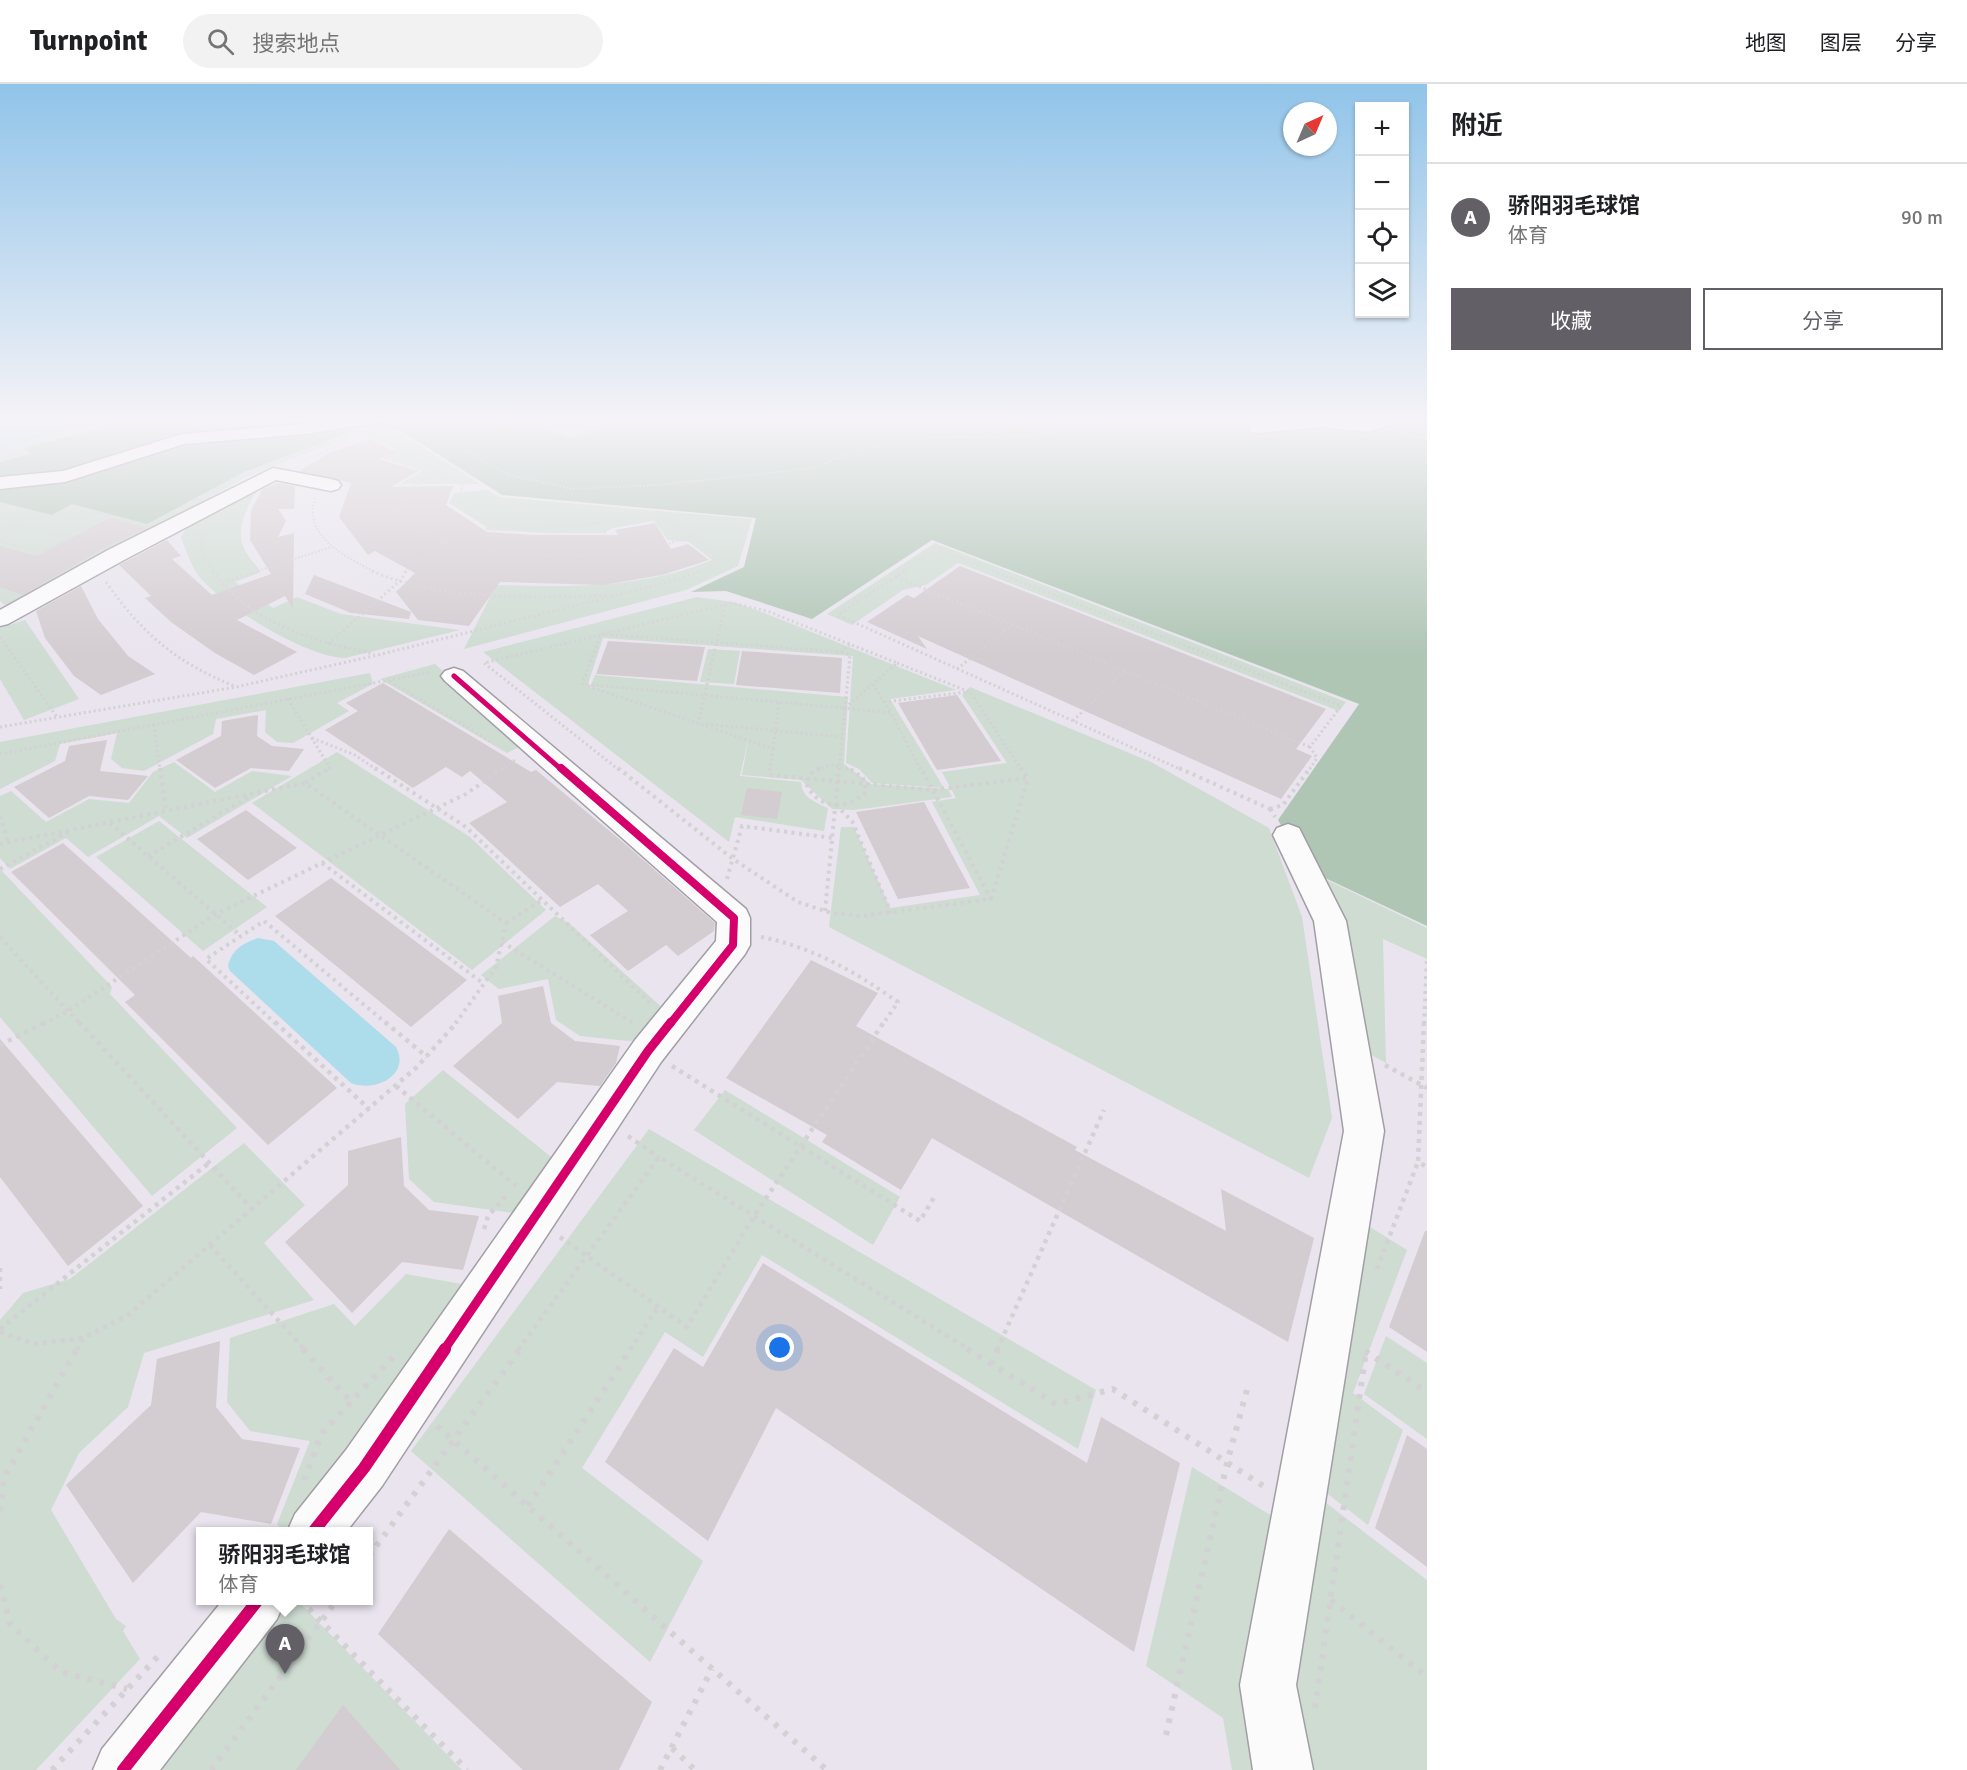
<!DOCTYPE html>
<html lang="zh">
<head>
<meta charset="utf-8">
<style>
  body { margin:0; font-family:Signika,"Noto Sans SC",sans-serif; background:#f2f2f2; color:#202124 }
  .controls { position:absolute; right:18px; top:18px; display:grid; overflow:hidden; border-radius:0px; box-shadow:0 2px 4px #0004 }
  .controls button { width:54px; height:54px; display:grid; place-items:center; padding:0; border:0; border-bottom:2px solid #e0e0e0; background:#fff; color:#202124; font:30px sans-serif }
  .compass { position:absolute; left:1283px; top:18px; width:54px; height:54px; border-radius:50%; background:#fff; box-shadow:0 2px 4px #0004; rotate:44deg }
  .you { position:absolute; left:780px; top:1264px; width:21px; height:21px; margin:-15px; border:4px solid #fff; border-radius:50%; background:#1a73e8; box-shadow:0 0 0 9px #1a73e833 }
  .badge { display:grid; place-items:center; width:39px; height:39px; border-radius:50%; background:#635f67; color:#fff; font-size:20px; font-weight:700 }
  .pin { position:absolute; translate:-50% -50px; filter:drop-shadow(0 2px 3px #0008) }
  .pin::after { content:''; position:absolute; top:32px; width:21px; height:18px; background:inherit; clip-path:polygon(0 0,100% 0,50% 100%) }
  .popup { position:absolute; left:196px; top:1443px; width:177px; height:78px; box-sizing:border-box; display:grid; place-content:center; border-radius:0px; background:#fff; filter:drop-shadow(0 2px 4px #0005); font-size:20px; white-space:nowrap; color:#757577 }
  .popup b { font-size:22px; color:#202124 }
  .popup::after { content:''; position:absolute; left:50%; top:100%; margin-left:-12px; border:12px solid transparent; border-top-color:#fff }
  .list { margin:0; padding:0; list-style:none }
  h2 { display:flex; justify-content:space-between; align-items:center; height:78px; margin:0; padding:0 24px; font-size:26px }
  h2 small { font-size:20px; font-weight:400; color:#757577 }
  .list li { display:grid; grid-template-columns:39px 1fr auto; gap:18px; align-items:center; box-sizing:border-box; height:108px; padding:0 24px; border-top:2px solid #e0e0e0 }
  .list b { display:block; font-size:22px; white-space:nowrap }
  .list p { margin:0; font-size:20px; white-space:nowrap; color:#757577 }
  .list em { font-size:20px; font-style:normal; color:#757577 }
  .actions { display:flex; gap:12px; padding:18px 24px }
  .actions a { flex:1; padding:14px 0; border:2px solid #635f67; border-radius:0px; text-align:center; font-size:21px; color:#635f67 }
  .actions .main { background:#635f67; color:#fff }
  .icon { flex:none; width:33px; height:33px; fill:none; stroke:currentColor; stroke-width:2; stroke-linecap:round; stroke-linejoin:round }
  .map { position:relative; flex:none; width:1427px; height:1686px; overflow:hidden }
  header { display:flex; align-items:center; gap:36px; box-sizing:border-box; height:84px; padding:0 30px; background:#fff; border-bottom:2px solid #e0e0e0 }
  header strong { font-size:28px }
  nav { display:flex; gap:33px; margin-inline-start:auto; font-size:21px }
  .search { width:420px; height:54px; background:#f2f2f2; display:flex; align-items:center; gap:15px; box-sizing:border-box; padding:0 21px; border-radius:33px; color:#757577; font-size:22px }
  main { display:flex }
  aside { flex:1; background:#fff }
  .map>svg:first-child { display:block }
  .green { fill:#cedcd2 }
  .forest { fill:#b0c6b5 }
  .water { fill:#addcea }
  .building { fill:#d3ccd0 }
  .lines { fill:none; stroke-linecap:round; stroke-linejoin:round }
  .minor-casing { stroke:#a29ea5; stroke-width:3 }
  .path-far4 { stroke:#d3d1d4; stroke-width:2; stroke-dasharray:1.5 2; stroke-linecap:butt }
  .path-far3 { stroke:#d3d1d4; stroke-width:3; stroke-dasharray:2 3; stroke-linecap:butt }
  .path-far2 { stroke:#d3d1d4; stroke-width:4; stroke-dasharray:3 4.5; stroke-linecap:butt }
  .path-far1 { stroke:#d3d1d4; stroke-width:4.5; stroke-dasharray:4 5; stroke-linecap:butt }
  .path { stroke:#d3d1d4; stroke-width:6; stroke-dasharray:4.5 8; stroke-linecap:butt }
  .minor { fill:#fcfbfc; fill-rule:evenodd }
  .cycleway-far3-casing { stroke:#fff; stroke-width:8 }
  .cycleway-far2-casing { stroke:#fff; stroke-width:11 }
  .cycleway-far1-casing { stroke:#fff; stroke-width:13 }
  .cycleway-casing { stroke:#fff; stroke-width:16 }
  .cycleway-far3 { stroke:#d6006c; stroke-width:5 }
  .cycleway-far2 { stroke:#d6006c; stroke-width:8 }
  .cycleway-far1 { stroke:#d6006c; stroke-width:9 }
  .cycleway { stroke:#d6006c; stroke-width:12 }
</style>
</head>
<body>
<header>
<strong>Turnpoint</strong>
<div class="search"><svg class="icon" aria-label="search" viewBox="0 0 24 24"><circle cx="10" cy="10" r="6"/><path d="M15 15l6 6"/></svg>搜索地点</div>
<nav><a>地图</a><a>图层</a><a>分享</a></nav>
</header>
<main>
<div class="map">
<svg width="1427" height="1686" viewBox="0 0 1427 1686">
  <rect width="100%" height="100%" fill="#e9e4ee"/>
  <g class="green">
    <polygon points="0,334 399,334 250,391 8,524 0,517"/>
    <polygon points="517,334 627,334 570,354"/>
    <polygon points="378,344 400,349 480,400 399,400 423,387 376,372 395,365 364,349"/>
    <path d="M261,400C250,418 234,443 244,464C247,472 256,481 261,488L235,498L273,524L297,513L341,530L460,546L345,574C306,573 231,526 204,498C192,486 187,469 181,453L193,435Z"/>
    <path d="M487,406L499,413L752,435L738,482L686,506L464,565L496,501C570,503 642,505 712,476L689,458L668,456L654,437L613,444L604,449H547L486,446L485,442L449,419L454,409Z"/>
    <polygon points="935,459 1346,618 1339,627 958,479 926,501 903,506 852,541 827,530"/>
    <path d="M697,513L733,518L762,528L956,606L890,615L944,704L872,699L859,685L846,679L853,572L603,554L587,603L640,608L590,603L595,591L848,613L844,680L871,700L948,705L952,713L854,726L832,725L801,696L742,691L749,652L740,692L801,698C802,714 815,718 828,724L824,747L735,733L729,758L483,568Z"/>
    <polygon points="25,536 79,615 24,636 0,595 0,544"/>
    <polygon points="708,565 740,567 734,600 700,598"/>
    <polygon points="435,580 526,660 507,669 380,595"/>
    <polygon points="370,589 373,600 337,619 349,627 293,659 277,658 265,648 266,626 216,635 213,650 144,687 122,684 111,675 117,649 60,660 55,677 0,705 0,658"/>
    <polygon points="970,603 1151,678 1269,744 1302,833 1332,1034 1309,1094 829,843 841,743 854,743 890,824 980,811 932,718 956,714 942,688 1007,679 962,611"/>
    <polygon points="337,668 470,753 546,826 472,886 252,719"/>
    <polygon points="174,678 215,708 252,687 292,692 187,754 159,732 88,773 66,754 10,785 0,774 0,712 11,707 46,738 89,715 129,719 153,688"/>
    <polygon points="159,737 267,823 203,867 96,773"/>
    <polygon points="0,785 112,903 110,910 237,1044 152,1112 0,933"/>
    <polygon points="1310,788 1427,844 1427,875 1383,855 1386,979 1355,962"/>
    <polygon points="555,832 569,839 667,928 639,958 580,952 556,936 548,895 499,905 481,891"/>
    <polygon points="443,986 556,1077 521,1130 434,1118 409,1095 405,1020"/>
    <polygon points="725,1006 900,1113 873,1161 694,1046"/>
    <polygon points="649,1045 1096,1306 1078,1365 762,1171 703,1273 665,1248 582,1384 703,1477 650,1578 411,1367"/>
    <polygon points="244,1059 305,1121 264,1159 314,1216 144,1269 128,1323 79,1369 51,1426 116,1535 126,1542 123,1547 140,1575 36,1686 0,1686 0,1236 23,1209 70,1195"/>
    <polygon points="1357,1135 1407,1166 1353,1309 1403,1346 1368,1441 1315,1400"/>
    <polygon points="406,1190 478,1203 301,1447 283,1447 277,1440 310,1357 250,1347 227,1318 230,1254 334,1220 355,1242"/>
    <polygon points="1386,1252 1427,1279 1427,1355 1364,1310"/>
    <polygon points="1192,1383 1282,1438 1272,1686 1232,1686 1223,1634 1146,1582"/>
    <polygon points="1313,1409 1427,1496 1427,1686 1295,1686 1280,1607"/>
    <polygon points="259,1516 298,1517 462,1686 124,1686"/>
  </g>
  <g class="forest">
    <polygon points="138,334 387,334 244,388 147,440 72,420 52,431 0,418 0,378 30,370 25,364"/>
    <polygon points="400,334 517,334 570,354 627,334 1427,334 1427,842 1306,785 1278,736 1359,620 932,456 812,535 726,507 691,508 744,483 756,434 502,411 403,348 378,342"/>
  </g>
  <g class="water">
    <polygon points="0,334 104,334 0,365"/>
    <path d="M258,854L274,857L396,963C411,991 375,1009 351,999L230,887L228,882C231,866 243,859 258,854Z"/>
  </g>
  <g class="building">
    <polygon points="370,355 397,369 378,375 419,387 390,403 453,402 446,421 487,448 534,451 618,451 615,446 655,439 671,465 688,460 709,476 662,491 603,501 500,498 469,542 418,536 396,508 415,489 375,467 368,471 339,433 351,399 299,387 329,369"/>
    <polygon points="278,399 295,402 294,425 278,425 286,437 278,453 294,449 293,525 285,512 237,536 297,568 254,591 215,569 171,538 145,514 151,512 119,481 167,456 181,472 172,475 212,511 271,490 250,456 251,426 263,405"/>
    <polygon points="110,434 147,444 102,465 23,511 0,503 0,462 37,472"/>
    <polygon points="960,482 1326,625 1296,665 1312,672 1281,715 918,552 927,565 867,538 907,511 914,514"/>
    <polygon points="314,491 411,528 409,535 351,529 305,510"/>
    <polygon points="81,502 98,535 128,572 155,590 101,611 74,592 45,554 36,527"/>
    <polygon points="608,557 705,563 697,597 596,590"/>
    <polygon points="742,567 842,574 840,609 736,601"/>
    <polygon points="383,599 531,688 536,686 624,759 715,839 714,847 678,872 666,861 628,887 590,851 628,827 598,800 560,823 469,739 507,718 470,687 462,693 446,683 413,704 325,646 358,627 346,619"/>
    <polygon points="957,611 1001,677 937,686 898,619"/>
    <polygon points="258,631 257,652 272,662 304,665 289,687 251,684 215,704 176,676 221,652 222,637"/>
    <polygon points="107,656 100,687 148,692 128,716 89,712 49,734 14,703 65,677 69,662"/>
    <polygon points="747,704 782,708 777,735 741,731"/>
    <polygon points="924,718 970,804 898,815 856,728"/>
    <polygon points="246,726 297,764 248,796 197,755"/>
    <polygon points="63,759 191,874 193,872 337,1004 268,1061 125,918 135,911 11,788"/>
    <polygon points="331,794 467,896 411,943 275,832"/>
    <polygon points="811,876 878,909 856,942 1077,1063 1075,1066 1226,1147 1221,1105 1314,1154 1288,1258 932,1054 901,1106 822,1058 827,1051 726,994"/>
    <polygon points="543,902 551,939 575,957 620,962 616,979 600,1002 557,998 518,1035 453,982 502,939 498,912"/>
    <polygon points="0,955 143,1122 68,1182 0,1093"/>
    <polygon points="401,1053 404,1102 429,1126 479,1132 463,1186 402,1178 352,1229 285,1158 348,1101 348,1067"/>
    <polygon points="1425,1147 1427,1147 1427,1268 1389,1243"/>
    <polygon points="763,1179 1087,1379 1101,1333 1180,1379 1134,1568 776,1324 708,1457 605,1378 674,1264 703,1283"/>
    <polygon points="220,1257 216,1323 242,1355 300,1364 271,1440 201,1428 133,1499 66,1401 151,1321 157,1275"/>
    <polygon points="1407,1351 1427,1365 1427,1483 1375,1444"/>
    <polygon points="449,1445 652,1618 619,1686 523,1686 378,1550"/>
    <polygon points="343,1621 400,1686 296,1686"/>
  </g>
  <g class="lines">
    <g class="minor-casing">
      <g id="minor">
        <polygon points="344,334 384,334 382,338 376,339 306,350 184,360 65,398 0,405 0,393 63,387 182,350 306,340"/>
        <polygon points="1311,334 1367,338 1377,334 1401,334 1399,338 1368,348 1321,343 1258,349 1252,348 1249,344 1252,340 1258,339"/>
        <polygon points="273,384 331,395 338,397 341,401 338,405 331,407 276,396 124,476 8,540 0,542 0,526 108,466"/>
        <polygon points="454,584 463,587 746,825 750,834 750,861 745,870 661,978 382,1402 346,1448 287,1448 295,1430 346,1366 635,956 716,857 717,838 445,597 441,592 445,587"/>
        <polygon points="1288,740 1299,744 1346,837 1384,1047 1296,1601 1313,1686 1253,1686 1240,1601 1344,1047 1314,837 1273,751 1277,744"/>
        <polygon points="223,1516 285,1516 277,1535 160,1686 93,1686 102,1665"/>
      </g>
    </g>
    <g class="path-far4">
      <polyline points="1186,334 1238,341"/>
      <polyline points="436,345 443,343 437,340 455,334"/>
      <polyline points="1401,350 1427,355"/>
      <path d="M382,352L403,362L399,369L463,402L458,414C490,471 598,431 651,435C676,437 700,458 718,474L717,479L696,488"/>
      <polyline points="448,352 443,354 509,391 572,405 659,401 814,384 845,371 892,357 938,353 1042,352 1061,346 1090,347 1120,338 1144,342 1155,335 1181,339 1186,334"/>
      <polyline points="304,376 347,358"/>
      <path d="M435,388L405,407L399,428C431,479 583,475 637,467C656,464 673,458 691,453"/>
      <polyline points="348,391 399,369"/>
      <polyline points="349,393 406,407"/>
      <path d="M315,414C302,452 347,474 375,488"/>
      <polyline points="87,433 96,428 134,439"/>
      <polyline points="599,439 618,469"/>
      <polyline points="0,449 20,440"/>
      <polyline points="200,450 203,470 214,488"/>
      <polyline points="0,457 40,469 69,454 54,449"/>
      <polyline points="255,488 331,463"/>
      <polyline points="405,488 410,479 446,458"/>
      <polyline points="902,488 936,465 996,488"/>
    </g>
    <g class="path-far3">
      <path d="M213,487C250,540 314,557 374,570"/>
      <path d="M372,487C437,516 537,515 607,511"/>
      <polyline points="904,487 838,531 1182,686"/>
      <polyline points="992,487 1341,622 1310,663 1317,674 1309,686"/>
      <polyline points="896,493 1310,663"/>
      <path d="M106,498C142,550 176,578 234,602"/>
      <polyline points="222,499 260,487"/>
      <polyline points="0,553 57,633"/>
      <polyline points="328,560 401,496 406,487"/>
      <polyline points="842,568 850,571 845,624"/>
      <polyline points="897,579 970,608 1022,686"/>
      <polyline points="957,585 1012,541"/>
      <polyline points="390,597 491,658"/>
      <polyline points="873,600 890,628"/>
      <polyline points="588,602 773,665 770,686"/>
      <polyline points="288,615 330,684 327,686"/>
      <polyline points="884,618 967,608"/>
      <polyline points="1073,637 1124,587"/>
      <polyline points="698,640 725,521"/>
      <polyline points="706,640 842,653"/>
      <polyline points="154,641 160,686"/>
      <polyline points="0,643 236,603 378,571 677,496 699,487"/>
      <polyline points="312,654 355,671 377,686"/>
      <polyline points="773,665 779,618"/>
      <polyline points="0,670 431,588"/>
      <polyline points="501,686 515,676"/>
      <polyline points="619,686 484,579 732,519 767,527 897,579 845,624 891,629 921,686"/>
      <polyline points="817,686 830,681 851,686"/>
      <polyline points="839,686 845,624 582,600 601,550 841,568 850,560"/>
    </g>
    <g class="path-far2">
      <polyline points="160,684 166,727"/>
      <polyline points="375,684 466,743 651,920"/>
      <polyline points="618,684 733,775 798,818 831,829 861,832 991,815 921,684"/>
      <polyline points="770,684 769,691 933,706 1028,694 1021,684"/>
      <path d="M820,684L812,689L806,698C815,725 847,727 866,708L863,694L849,684"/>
      <polyline points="1179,684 1270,725"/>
      <polyline points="305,699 330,684"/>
      <polyline points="836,721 852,737 891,829"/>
      <polyline points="1270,725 1275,733"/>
      <polyline points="1270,725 1283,721 1310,684"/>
      <polyline points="0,732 8,758"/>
      <polyline points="110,739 241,852"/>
      <polyline points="0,760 305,699 506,839 496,883 455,940"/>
      <polyline points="148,772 252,711"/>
      <polyline points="322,779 484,900"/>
      <polyline points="0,785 70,747"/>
      <polyline points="727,795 742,742 833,754"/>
      <polyline points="991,815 1028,694"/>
      <polyline points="825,827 839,684"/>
      <polyline points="506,839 542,816"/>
      <polyline points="0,853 80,940"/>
      <path d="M761,853C813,863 855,888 898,918L883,940"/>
      <polyline points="502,858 633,939"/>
      <polyline points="43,940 68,927 216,830 466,710 503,684"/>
      <polyline points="276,940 206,875 264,837 387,940"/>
      <polyline points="1424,940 1427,873"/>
    </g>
    <g class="path-far1">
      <polyline points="79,938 252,1125"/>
      <polyline points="275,938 369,1025"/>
      <polyline points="385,938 427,973"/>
      <polyline points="1424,938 1418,1078 1427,1083"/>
      <polyline points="0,961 46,938"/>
      <polyline points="1385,981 1427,1004"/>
      <polyline points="672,982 920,1137 936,1110"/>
      <polyline points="396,1002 516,1102"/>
      <polyline points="628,1052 659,1073"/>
      <polyline points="484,1145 488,1132 506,1112"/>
      <polyline points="560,1153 687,1243 754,1132 884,938"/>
      <polyline points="210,1161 305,1266"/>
      <polyline points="0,1184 0,1205"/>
      <polyline points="1377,1185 1418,1078"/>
      <polyline points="0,1245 209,1079"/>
      <polyline points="0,1248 34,1260 83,1254 128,1231 417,983 457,938"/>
      <polyline points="77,1266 83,1255"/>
      <polyline points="518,1266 659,1073 970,1266"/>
      <polyline points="630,1266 658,1223"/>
      <polyline points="997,1266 1104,1026"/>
    </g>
    <g class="path">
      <polyline points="303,1265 351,1318"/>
      <polyline points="967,1265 1056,1320 1113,1305 1265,1403"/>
      <polyline points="1365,1267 1427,1308"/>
      <polyline points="991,1280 998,1265"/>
      <polyline points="437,1342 827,1686"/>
      <polyline points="304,1396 322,1349 393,1273"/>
      <polyline points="528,1422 631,1265"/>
      <polyline points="0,1427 4,1394 77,1265"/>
      <polyline points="369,1472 520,1265"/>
      <polyline points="0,1501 10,1540 61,1588 127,1605"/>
      <polyline points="300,1516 467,1686"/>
      <polyline points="1331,1516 1427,1593"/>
      <polyline points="1315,1624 1366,1267"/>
      <polyline points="1166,1651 1227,1379 1248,1302"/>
      <polyline points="672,1664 695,1686"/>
      <polyline points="52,1686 162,1568"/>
      <polyline points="211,1686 337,1516"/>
      <polyline points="660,1686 712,1585"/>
    </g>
    <use href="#minor" class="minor"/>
    <g class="cycleway-far3-casing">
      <polyline id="cycleway-far3" points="454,592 562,686"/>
    </g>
    <g class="cycleway-far2-casing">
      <polyline id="cycleway-far2" points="561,684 734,834 733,861 670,940"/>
    </g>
    <g class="cycleway-far1-casing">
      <polyline id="cycleway-far1" points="444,1266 648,967 671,938"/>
    </g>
    <g class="cycleway-casing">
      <g id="cycleway">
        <polyline points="313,1448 364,1384 445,1265"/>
        <polyline points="123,1686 258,1516"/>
      </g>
    </g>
    <use href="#cycleway-far3" class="cycleway-far3"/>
    <use href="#cycleway-far2" class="cycleway-far2"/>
    <use href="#cycleway-far1" class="cycleway-far1"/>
    <use href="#cycleway" class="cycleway"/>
  </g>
  <linearGradient id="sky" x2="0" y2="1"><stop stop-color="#90c4e9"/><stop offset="0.59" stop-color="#f5f3f7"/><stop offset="1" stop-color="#f5f3f7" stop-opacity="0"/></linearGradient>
  <rect width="1427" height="570" fill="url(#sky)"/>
</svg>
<div class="controls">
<button>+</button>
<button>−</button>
<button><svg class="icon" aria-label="locate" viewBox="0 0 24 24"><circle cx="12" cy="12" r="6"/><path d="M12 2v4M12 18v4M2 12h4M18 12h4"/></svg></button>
<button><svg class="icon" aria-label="layers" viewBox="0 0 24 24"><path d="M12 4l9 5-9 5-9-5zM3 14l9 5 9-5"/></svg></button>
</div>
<svg class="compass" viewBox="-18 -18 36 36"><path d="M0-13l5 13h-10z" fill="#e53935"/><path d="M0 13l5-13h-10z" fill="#757577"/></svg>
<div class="you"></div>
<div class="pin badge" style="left:285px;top:1590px">A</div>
<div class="popup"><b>骄阳羽毛球馆</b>体育</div>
</div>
<aside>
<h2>附近<small></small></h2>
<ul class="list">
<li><span class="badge">A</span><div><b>骄阳羽毛球馆</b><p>体育</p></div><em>90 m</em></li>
</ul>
<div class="actions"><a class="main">收藏</a><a>分享</a></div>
</aside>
</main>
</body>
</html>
